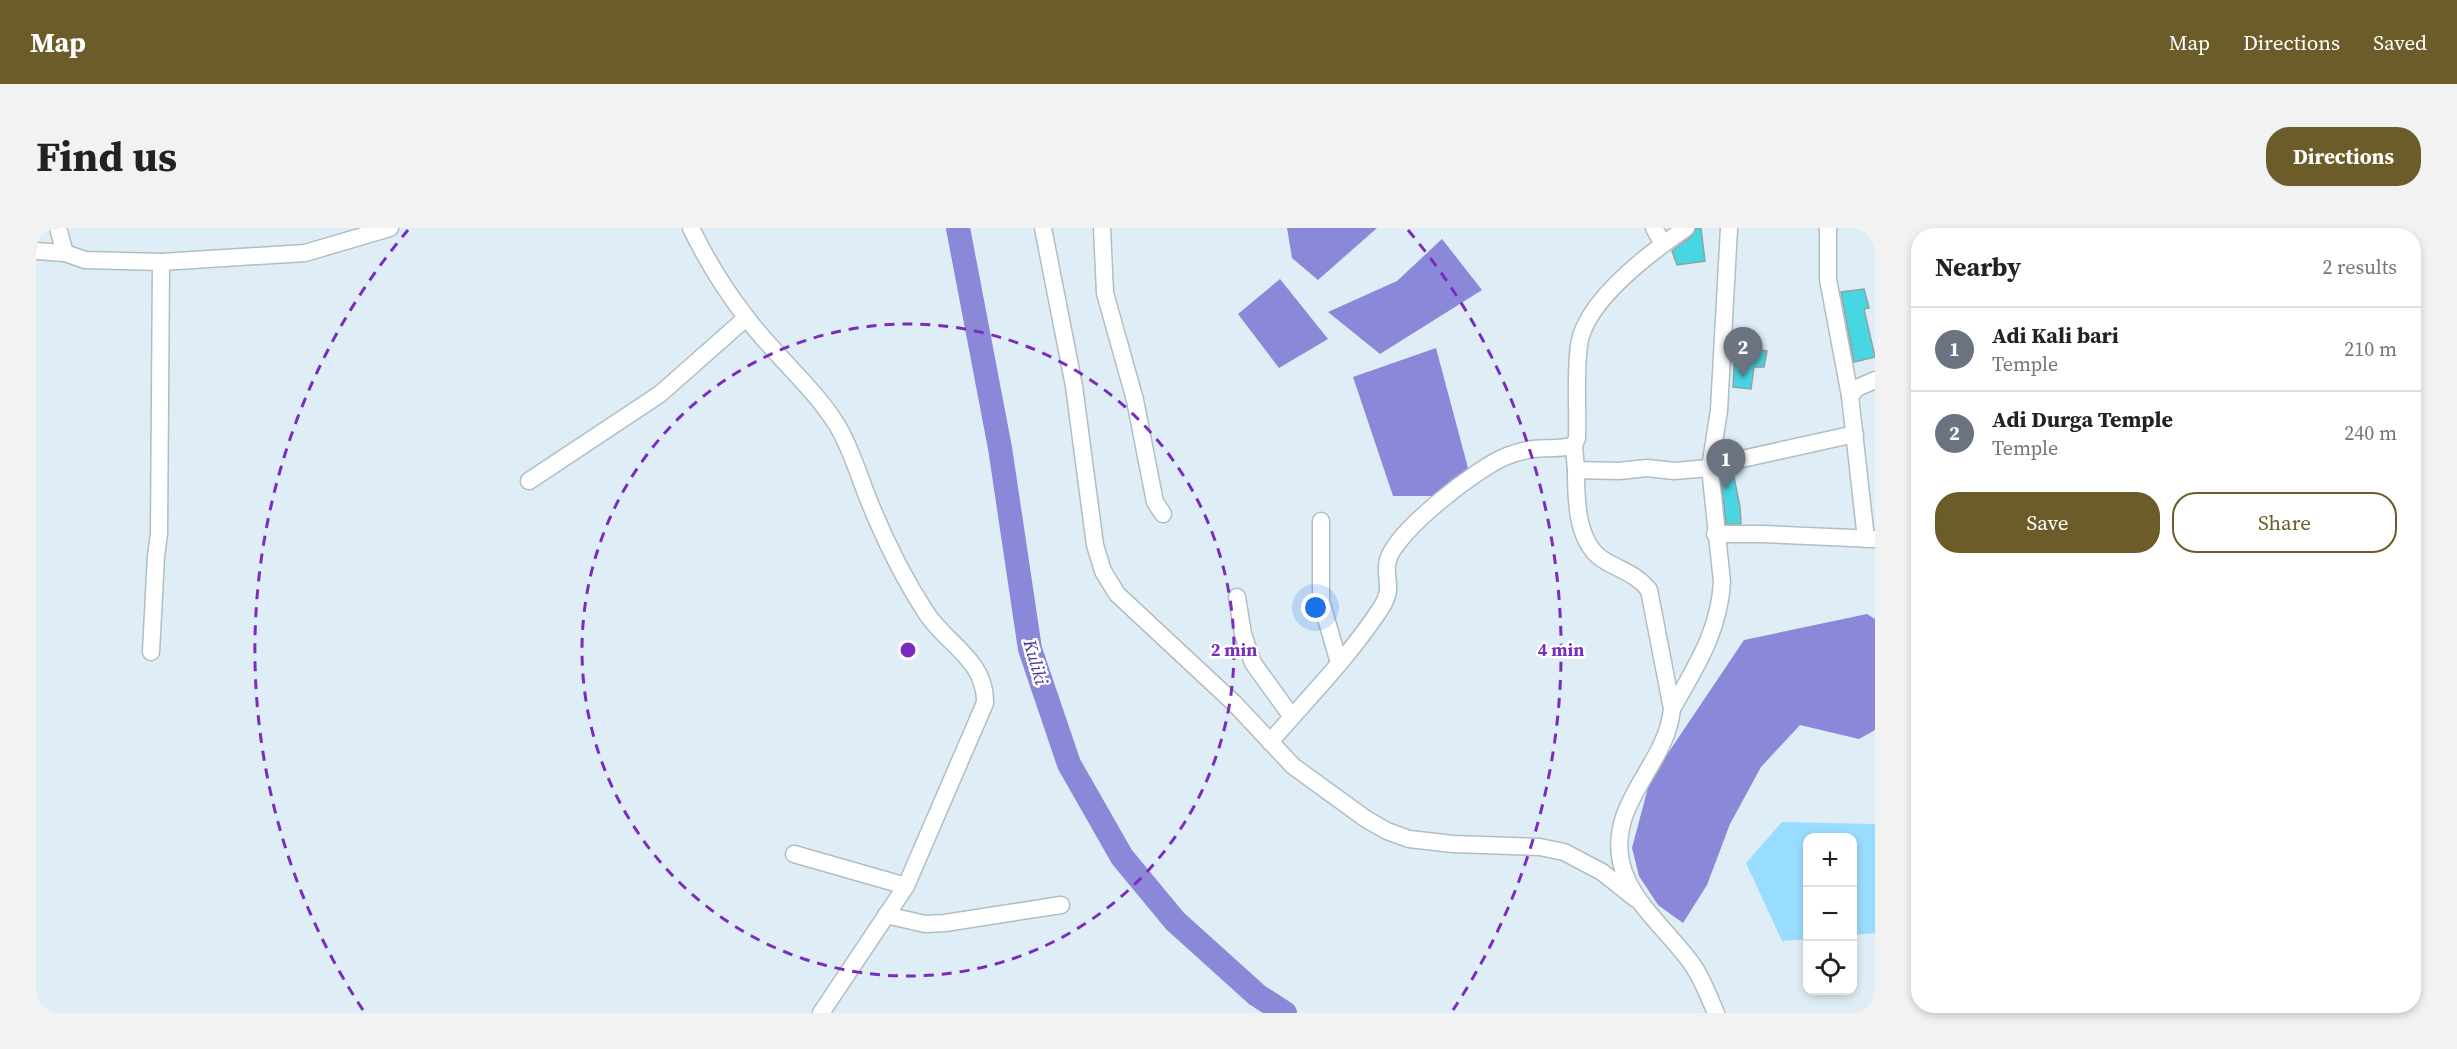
<!DOCTYPE html>
<html lang="en">
<head>
<meta charset="utf-8">
<style>
  body { margin:0; font-family:"Source Serif 4",serif; background:#f2f2f2; color:#222 }
  .controls { position:absolute; right:18px; bottom:18px; display:grid; overflow:hidden; border-radius:12px; box-shadow:0 3px 9px #0003 }
  .controls button { width:54px; height:54px; display:grid; place-items:center; padding:0; border:0; border-bottom:2px solid #e0e0e0; background:#fff; color:#222; font:30px sans-serif }
  .you { position:absolute; left:1280px; top:380px; width:21px; height:21px; margin:-15px; border:4px solid #fff; border-radius:50%; background:#1a73e8; box-shadow:0 0 0 9px #1a73e833 }
  .badge { display:grid; place-items:center; width:39px; height:39px; border-radius:50%; background:#6b5c29; color:#fff; font-size:20px; font-weight:700 }
  .pin { position:absolute; translate:-50% -50px; filter:drop-shadow(0 2px 3px #0008) }
  .pin::after { content:''; position:absolute; top:32px; width:21px; height:18px; background:inherit; clip-path:polygon(0 0,100% 0,50% 100%) }
  .list { margin:0; padding:0; list-style:none }
  h2 { display:flex; justify-content:space-between; align-items:center; height:78px; margin:0; padding:0 24px; font-size:26px }
  h2 small { font-size:20px; font-weight:400; color:#767676 }
  .list li { display:grid; grid-template-columns:39px 1fr auto; gap:18px; align-items:center; box-sizing:border-box; height:84px; padding:0 24px; border-top:2px solid #e0e0e0 }
  .list b { display:block; font-size:22px; white-space:nowrap }
  .list p { margin:0; font-size:20px; white-space:nowrap; color:#767676 }
  .list em { font-size:20px; font-style:normal; color:#767676 }
  .actions { display:flex; gap:12px; padding:18px 24px }
  .actions a { flex:1; padding:14px 0; border:2px solid #6b5c29; border-radius:24px; text-align:center; font-size:21px; color:#6b5c29 }
  .actions .main { background:#6b5c29; color:#fff }
  .icon { flex:none; width:33px; height:33px; fill:none; stroke:currentColor; stroke-width:2; stroke-linecap:round; stroke-linejoin:round }
  .map { position:relative; flex:none; width:1839px; height:785px; overflow:hidden; border-radius:24px }
  header { display:flex; align-items:center; gap:36px; box-sizing:border-box; height:84px; padding:0 30px; background:#6b5c29; color:#fff }
  header strong { font-size:28px }
  nav { display:flex; gap:33px; margin-inline-start:auto; font-size:21px }
  .intro { display:flex; align-items:center; justify-content:space-between; box-sizing:border-box; height:144px; padding:0 36px }
  h1 { margin:0; font-size:42px }
  .button { padding:15px 27px; border-radius:24px; background:#6b5c29; color:#fff; font-size:21px; font-weight:700 }
  main { display:flex; gap:36px; padding:0 36px }
  aside { flex:1; background:#fff; border-radius:24px; box-shadow:0 3px 9px #0003 }
  .map>svg:first-child { display:block }
  .green { fill:#98ddff }
  .water { fill:#8b87d9 }
  .lines { fill:none; stroke-linecap:round; stroke-linejoin:round }
  .river { stroke:#8b87d9; stroke-width:24 }
  .building { fill:#46d7e2; stroke:#91a2a4; stroke-width:1.5 }
  .minor-casing { stroke:#afbec5; stroke-width:19 }
  .minor { stroke:#fff; stroke-width:16 }
  .ring { fill:none; stroke:#7b2cbf; stroke-width:3; stroke-dasharray:10 8 }
  .labels { text-anchor:middle; dominant-baseline:central; stroke-width:5; stroke-linejoin:round; paint-order:stroke }
  .water-label { font-size:18px; font-style:italic; fill:#443393; stroke:#fff }
  .centre { fill:#7b2cbf; stroke:#fff; stroke-width:3 }
  .ring-label { font-size:18px; text-anchor:middle; font-weight:bold; fill:#7b2cbf; stroke:#fff; stroke-width:5; stroke-linejoin:round; paint-order:stroke }
</style>
</head>
<body>
<header>
<strong>Map</strong>
<nav><a>Map</a><a>Directions</a><a>Saved</a></nav>
</header>
<div class="intro"><h1>Find us</h1><a class="button">Directions</a></div>
<main>
<div class="map">
<svg width="1839" height="785" viewBox="0 0 1839 785">
  <rect width="100%" height="100%" fill="#dfeef6"/>
  <polygon class="green" points="1746,594 1839,596 1839,705 1817,707 1816,610 1772,610 1771,711 1746,713 1710,635"/>
  <g class="water">
    <polygon points="1251,0 1341,0 1282,52 1256,30"/>
    <polygon points="1406,11 1446,62 1344,126 1292,84 1361,53"/>
    <polygon points="1244,51 1292,111 1243,140 1202,86"/>
    <polygon points="1400,120 1432,240 1401,268 1357,268 1317,149"/>
    <polygon points="1831,386 1839,391 1839,502 1823,511 1764,497 1725,539 1694,596 1671,657 1647,695 1622,677 1603,648 1596,620 1614,552 1708,412"/>
  </g>
  <g class="lines">
    <polyline class="river" points="922,0 964,220 994,421 1033,536 1086,629 1139,693 1221,767 1249,785"/>
  </g>
  <g class="building">
    <polygon points="1660,0 1665,0 1669,33 1641,37 1636,23 1656,8"/>
    <polygon points="1828,61 1833,80 1828,81 1839,129 1818,134 1805,64"/>
    <polygon points="1699,119 1731,123 1728,139 1718,139 1715,161 1697,159"/>
    <polygon points="1697,244 1704,279 1705,296 1690,296 1685,248"/>
  </g>
  <g class="lines">
    <g class="minor-casing">
      <g id="minor">
        <polyline points="22,0 29,25"/>
        <path d="M655,0C670,31 689,62 710,89C738,127 776,157 801,197C815,220 823,248 833,273C848,310 867,349 889,383C909,416 950,431 949,475L870,658L785,785"/>
        <polyline points="1007,0 1038,158 1059,317 1067,343 1081,366 1198,475 1257,538 1330,591 1351,603 1373,611 1417,616 1504,619 1528,624 1566,644 1600,671"/>
        <polyline points="1066,0 1069,65 1099,172 1119,274 1127,286"/>
        <polyline points="1618,0 1627,16"/>
        <polyline points="1792,0 1792,51 1814,168"/>
        <polyline points="0,23 29,25 49,32 125,34 269,25 354,0"/>
        <polyline points="1538,217 1540,242 1583,243 1611,240 1638,243 1674,240 1697,233 1819,206"/>
        <path d="M1540,242C1540,272 1540,318 1571,334C1587,343 1601,347 1613,362L1636,481C1632,522 1601,551 1588,589C1567,653 1619,687 1653,732C1665,747 1672,767 1680,785"/>
        <polyline points="493,253 624,166 710,90"/>
        <polyline points="1285,293 1285,373 1303,435"/>
        <polyline points="1679,306 1727,306 1839,311"/>
        <polyline points="1830,311 1814,168 1821,160 1839,152"/>
        <polyline points="1201,369 1207,406 1217,435 1256,489"/>
        <polyline points="115,424 120,328 123,306 125,34"/>
        <path d="M1636,481C1660,438 1683,404 1686,354L1674,240L1683,182L1693,0"/>
        <path d="M1234,514C1272,470 1313,429 1345,380C1359,359 1347,349 1352,332C1360,303 1442,239 1471,228C1479,225 1489,222 1497,221C1511,219 1524,222 1538,217L1541,210C1542,179 1539,147 1543,117C1549,73 1615,24 1650,0"/>
        <polyline points="758,626 870,658"/>
        <polyline points="850,687 889,696 909,695 1025,677"/>
      </g>
    </g>
    <use href="#minor" class="minor"/>
  </g>
  <g class="ring">
    <circle cx="872" cy="422" r="326"/>
    <path d="M327 782A653 653 0 0 1 372 2M1372 2A653 653 0 0 1 1417 782"/>
  </g>
  <g class="labels">
    <g class="water-label">
      <text transform="translate(1000 434) rotate(74)">Kuliki</text>
    </g>
  </g>
  <circle cx="872" cy="422" r="9" class="centre"/>
  <g class="ring-label">
    <text x="1198" y="428">2 min</text>
    <text x="1525" y="428">4 min</text>
  </g>
</svg>
<div class="controls">
<button>+</button>
<button>−</button>
<button><svg class="icon" aria-label="locate" viewBox="0 0 24 24"><circle cx="12" cy="12" r="6"/><path d="M12 2v4M12 18v4M2 12h4M18 12h4"/></svg></button>
</div>
<div class="you"></div>
<div class="pin badge" style="left:1690px;top:261px;background:#6b7280">1</div>
<div class="pin badge" style="left:1707px;top:149px;background:#6b7280">2</div>
</div>
<aside>
<h2>Nearby<small>2 results</small></h2>
<ul class="list">
<li><span class="badge" style="background:#6b7280">1</span><div><b>Adi Kali bari</b><p>Temple</p></div><em>210 m</em></li>
<li><span class="badge" style="background:#6b7280">2</span><div><b>Adi Durga Temple</b><p>Temple</p></div><em>240 m</em></li>
</ul>
<div class="actions"><a class="main">Save</a><a>Share</a></div>
</aside>
</main>
</body>
</html>
